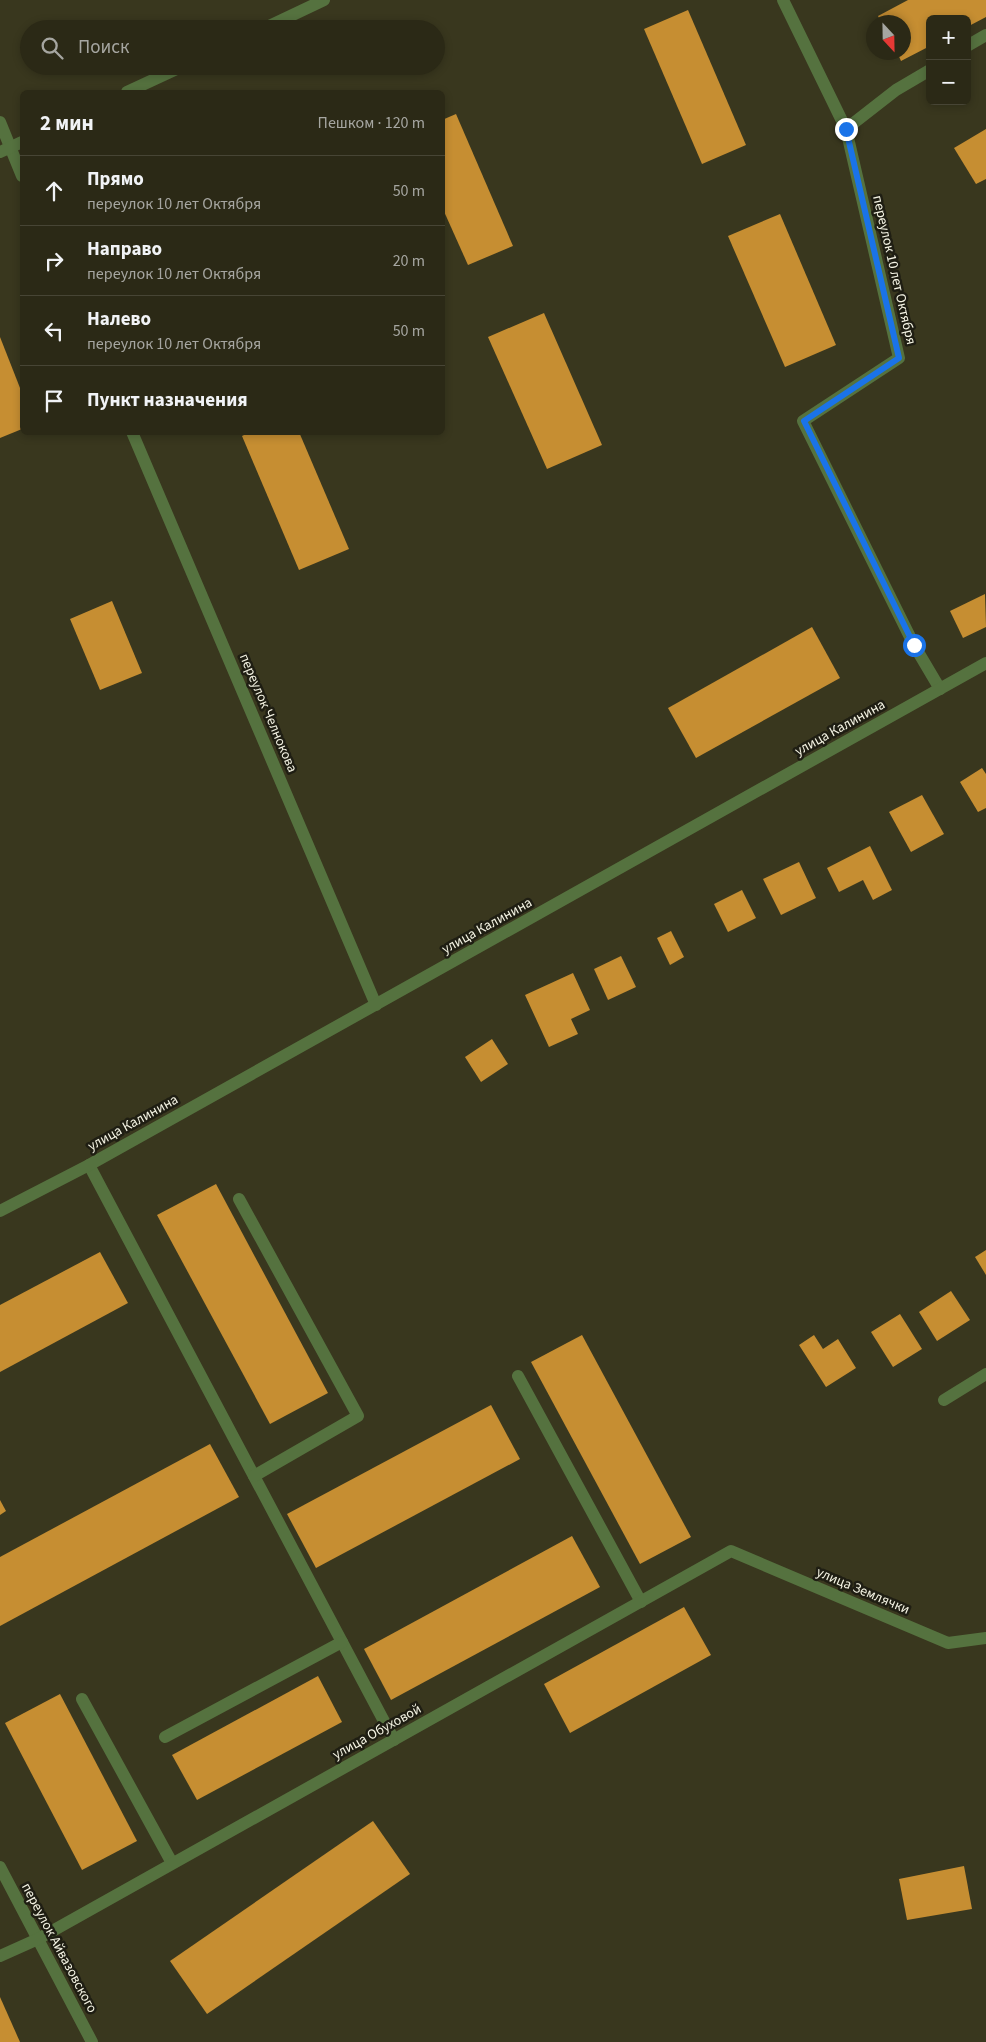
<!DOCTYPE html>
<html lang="ru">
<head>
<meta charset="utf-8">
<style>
  body { margin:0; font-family:"Source Sans 3",sans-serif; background:#373523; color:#f1f3f6 }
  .controls { position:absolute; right:15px; top:15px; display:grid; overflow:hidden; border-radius:8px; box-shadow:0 2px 8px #0003 }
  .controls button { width:45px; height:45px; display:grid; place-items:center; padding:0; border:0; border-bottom:1px solid #474535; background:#2b2916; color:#f1f3f6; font:25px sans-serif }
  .compass { position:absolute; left:866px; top:15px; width:45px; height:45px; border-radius:50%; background:#2b2916; box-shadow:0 2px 8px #0003; rotate:158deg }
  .stop { position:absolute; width:15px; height:15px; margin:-11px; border:4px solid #1a73e8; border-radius:50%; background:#fff }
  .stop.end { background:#1a73e8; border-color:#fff; box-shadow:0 1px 5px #0008 }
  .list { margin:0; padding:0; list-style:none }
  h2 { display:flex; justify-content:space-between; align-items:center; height:65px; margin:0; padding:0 20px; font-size:21px }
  h2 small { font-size:16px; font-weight:400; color:#a6a6a1 }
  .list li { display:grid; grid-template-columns:32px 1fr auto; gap:15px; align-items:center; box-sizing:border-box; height:70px; padding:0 20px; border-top:1px solid #474535 }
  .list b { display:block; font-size:19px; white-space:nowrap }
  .list p { margin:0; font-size:16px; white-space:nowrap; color:#a6a6a1 }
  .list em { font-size:16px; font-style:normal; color:#a6a6a1 }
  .icon { flex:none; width:28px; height:28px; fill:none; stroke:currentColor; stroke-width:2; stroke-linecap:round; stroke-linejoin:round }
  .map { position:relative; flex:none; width:986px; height:2042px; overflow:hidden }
  .search { position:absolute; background:#2b2916; box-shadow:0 2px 8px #0003; left:20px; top:20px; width:425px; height:55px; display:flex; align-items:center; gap:12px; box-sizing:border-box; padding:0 18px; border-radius:28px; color:#a6a6a1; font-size:19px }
  .panel { position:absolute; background:#2b2916; box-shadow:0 2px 8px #0003; left:20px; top:90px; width:425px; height:345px; border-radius:8px }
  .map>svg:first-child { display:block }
  .building { fill:#c68e32 }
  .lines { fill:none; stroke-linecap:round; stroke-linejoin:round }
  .service { stroke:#55723f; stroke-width:12 }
  .minor { stroke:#55723f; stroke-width:12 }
  .tertiary { stroke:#55723f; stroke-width:12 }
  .route { stroke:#1a73e8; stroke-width:6 }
  .labels { text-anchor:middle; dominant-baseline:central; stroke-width:5; stroke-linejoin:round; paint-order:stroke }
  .street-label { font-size:14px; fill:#f5f4e4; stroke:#1f1e13 }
</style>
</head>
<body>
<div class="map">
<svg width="986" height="2042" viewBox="0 0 986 2042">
  <rect width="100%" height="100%" fill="#39371e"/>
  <g class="building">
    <polygon points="908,0 986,0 986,17 967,27 967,19 930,19 930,46 901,61 897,52 904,52 904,22 881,22 878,16"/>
    <polygon points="688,10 746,145 702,164 644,29"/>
    <polygon points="456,114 513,246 468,265 442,207 442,120"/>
    <polygon points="986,129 986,179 976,184 954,148"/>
    <polygon points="780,214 836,345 785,367 728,236"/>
    <polygon points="544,313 602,445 547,469 488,337"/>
    <polygon points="0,337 22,393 22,429 0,438"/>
    <polygon points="250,432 299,432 349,549 299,570 242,436"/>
    <polygon points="985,594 986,627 963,638 950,611"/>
    <polygon points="112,601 142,673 100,690 70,619"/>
    <polygon points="812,627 840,678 696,758 668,708"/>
    <polygon points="982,768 986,774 986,808 978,812 960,782"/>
    <polygon points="922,795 944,834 911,852 889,812"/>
    <polygon points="870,846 892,890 873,900 863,880 839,892 827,868"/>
    <polygon points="799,862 816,898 781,915 763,879"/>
    <polygon points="742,890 756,918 728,932 714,904"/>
    <polygon points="671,931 684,957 670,965 657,938"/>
    <polygon points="621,956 636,987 608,1000 594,969"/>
    <polygon points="573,973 590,1010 571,1019 578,1034 549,1047 525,995"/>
    <polygon points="492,1039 508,1064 481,1082 465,1057"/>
    <polygon points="216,1184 328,1393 270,1424 157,1215"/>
    <polygon points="986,1250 986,1275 975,1257"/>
    <polygon points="100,1252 128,1303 0,1372 0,1305"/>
    <polygon points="951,1291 970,1320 937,1341 919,1312"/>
    <polygon points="900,1314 922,1349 893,1367 871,1332"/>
    <polygon points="582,1335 691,1537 640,1564 531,1362"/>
    <polygon points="814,1335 823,1349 838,1339 856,1368 826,1387 799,1345"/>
    <polygon points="491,1405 520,1459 316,1568 287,1514"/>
    <polygon points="210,1444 239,1497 0,1626 0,1557"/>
    <polygon points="0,1500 6,1511 0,1515"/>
    <polygon points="572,1536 600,1587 391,1700 364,1649"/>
    <polygon points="684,1607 711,1655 570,1733 544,1684"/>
    <polygon points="318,1676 342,1722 197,1800 172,1755"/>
    <polygon points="60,1694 137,1841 82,1870 5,1723"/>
    <polygon points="373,1821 410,1874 207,2014 170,1961"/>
    <polygon points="964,1866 972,1909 907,1920 899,1879"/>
    <polygon points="0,1997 20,2042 0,2042"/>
  </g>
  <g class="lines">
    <g class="service">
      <polyline points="89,1165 394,1740"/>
      <polyline points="239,1199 358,1416 254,1476"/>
      <polyline points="518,1376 641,1602"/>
      <polyline points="82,1699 172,1863"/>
      <polyline points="165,1737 342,1642"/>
    </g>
    <g class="minor">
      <polyline points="783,0 846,129 899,358 803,421 914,645 940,689"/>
      <polyline points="263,29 324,0"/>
      <polyline points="967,46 986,35"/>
      <polyline points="127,92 183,66"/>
      <polyline points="0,122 22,176"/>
      <polyline points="846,129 896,90 930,70"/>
      <polyline points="0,152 22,142"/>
      <polyline points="132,432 376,1005"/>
      <polyline points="944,1400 986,1374"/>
      <polyline points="0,1867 92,2042"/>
      <polyline points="0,1956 38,1939 731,1551 948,1643 986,1638"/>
    </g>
    <polyline class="tertiary" points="0,1211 89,1165 986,663"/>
  </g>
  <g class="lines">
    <polyline class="route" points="846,129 899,358 804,421 914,645"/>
  </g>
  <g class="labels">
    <g class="street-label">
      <text transform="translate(894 270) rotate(77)">переулок 10 лет Октября</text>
      <text transform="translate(268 713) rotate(67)">переулок Челнокова</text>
      <text transform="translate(840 728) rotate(-29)">улица Калинина</text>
      <text transform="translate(487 926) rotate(-29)">улица Калинина</text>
      <text transform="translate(133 1123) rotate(-29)">улица Калинина</text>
      <text transform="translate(863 1591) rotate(23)">улица Землячки</text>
      <text transform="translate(377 1732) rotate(-29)">улица Обуховой</text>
      <text transform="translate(59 1948) rotate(62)">переулок Айвазовского</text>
    </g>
  </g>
</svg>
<div class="controls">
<button>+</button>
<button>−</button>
</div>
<svg class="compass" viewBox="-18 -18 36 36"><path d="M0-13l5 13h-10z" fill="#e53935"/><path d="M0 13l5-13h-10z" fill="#a6a6a1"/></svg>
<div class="stop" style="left:914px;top:645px"></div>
<div class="stop end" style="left:846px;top:129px"></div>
<div class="search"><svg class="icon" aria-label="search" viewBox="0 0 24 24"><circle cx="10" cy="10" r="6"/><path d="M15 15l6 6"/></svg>Поиск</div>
<section class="panel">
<h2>2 мин<small>Пешком · 120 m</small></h2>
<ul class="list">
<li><svg class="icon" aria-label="ahead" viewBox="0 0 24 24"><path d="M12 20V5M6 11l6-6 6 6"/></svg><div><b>Прямо</b><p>переулок 10 лет Октября</p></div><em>50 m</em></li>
<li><svg class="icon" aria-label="right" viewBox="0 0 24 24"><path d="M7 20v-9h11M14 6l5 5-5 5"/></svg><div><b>Направо</b><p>переулок 10 лет Октября</p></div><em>20 m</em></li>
<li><svg class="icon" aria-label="left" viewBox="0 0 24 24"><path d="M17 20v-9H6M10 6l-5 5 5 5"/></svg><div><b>Налево</b><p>переулок 10 лет Октября</p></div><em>50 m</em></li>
<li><svg class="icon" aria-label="arrive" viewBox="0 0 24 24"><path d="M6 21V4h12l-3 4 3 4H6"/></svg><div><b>Пункт назначения</b></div></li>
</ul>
</section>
</div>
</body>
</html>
